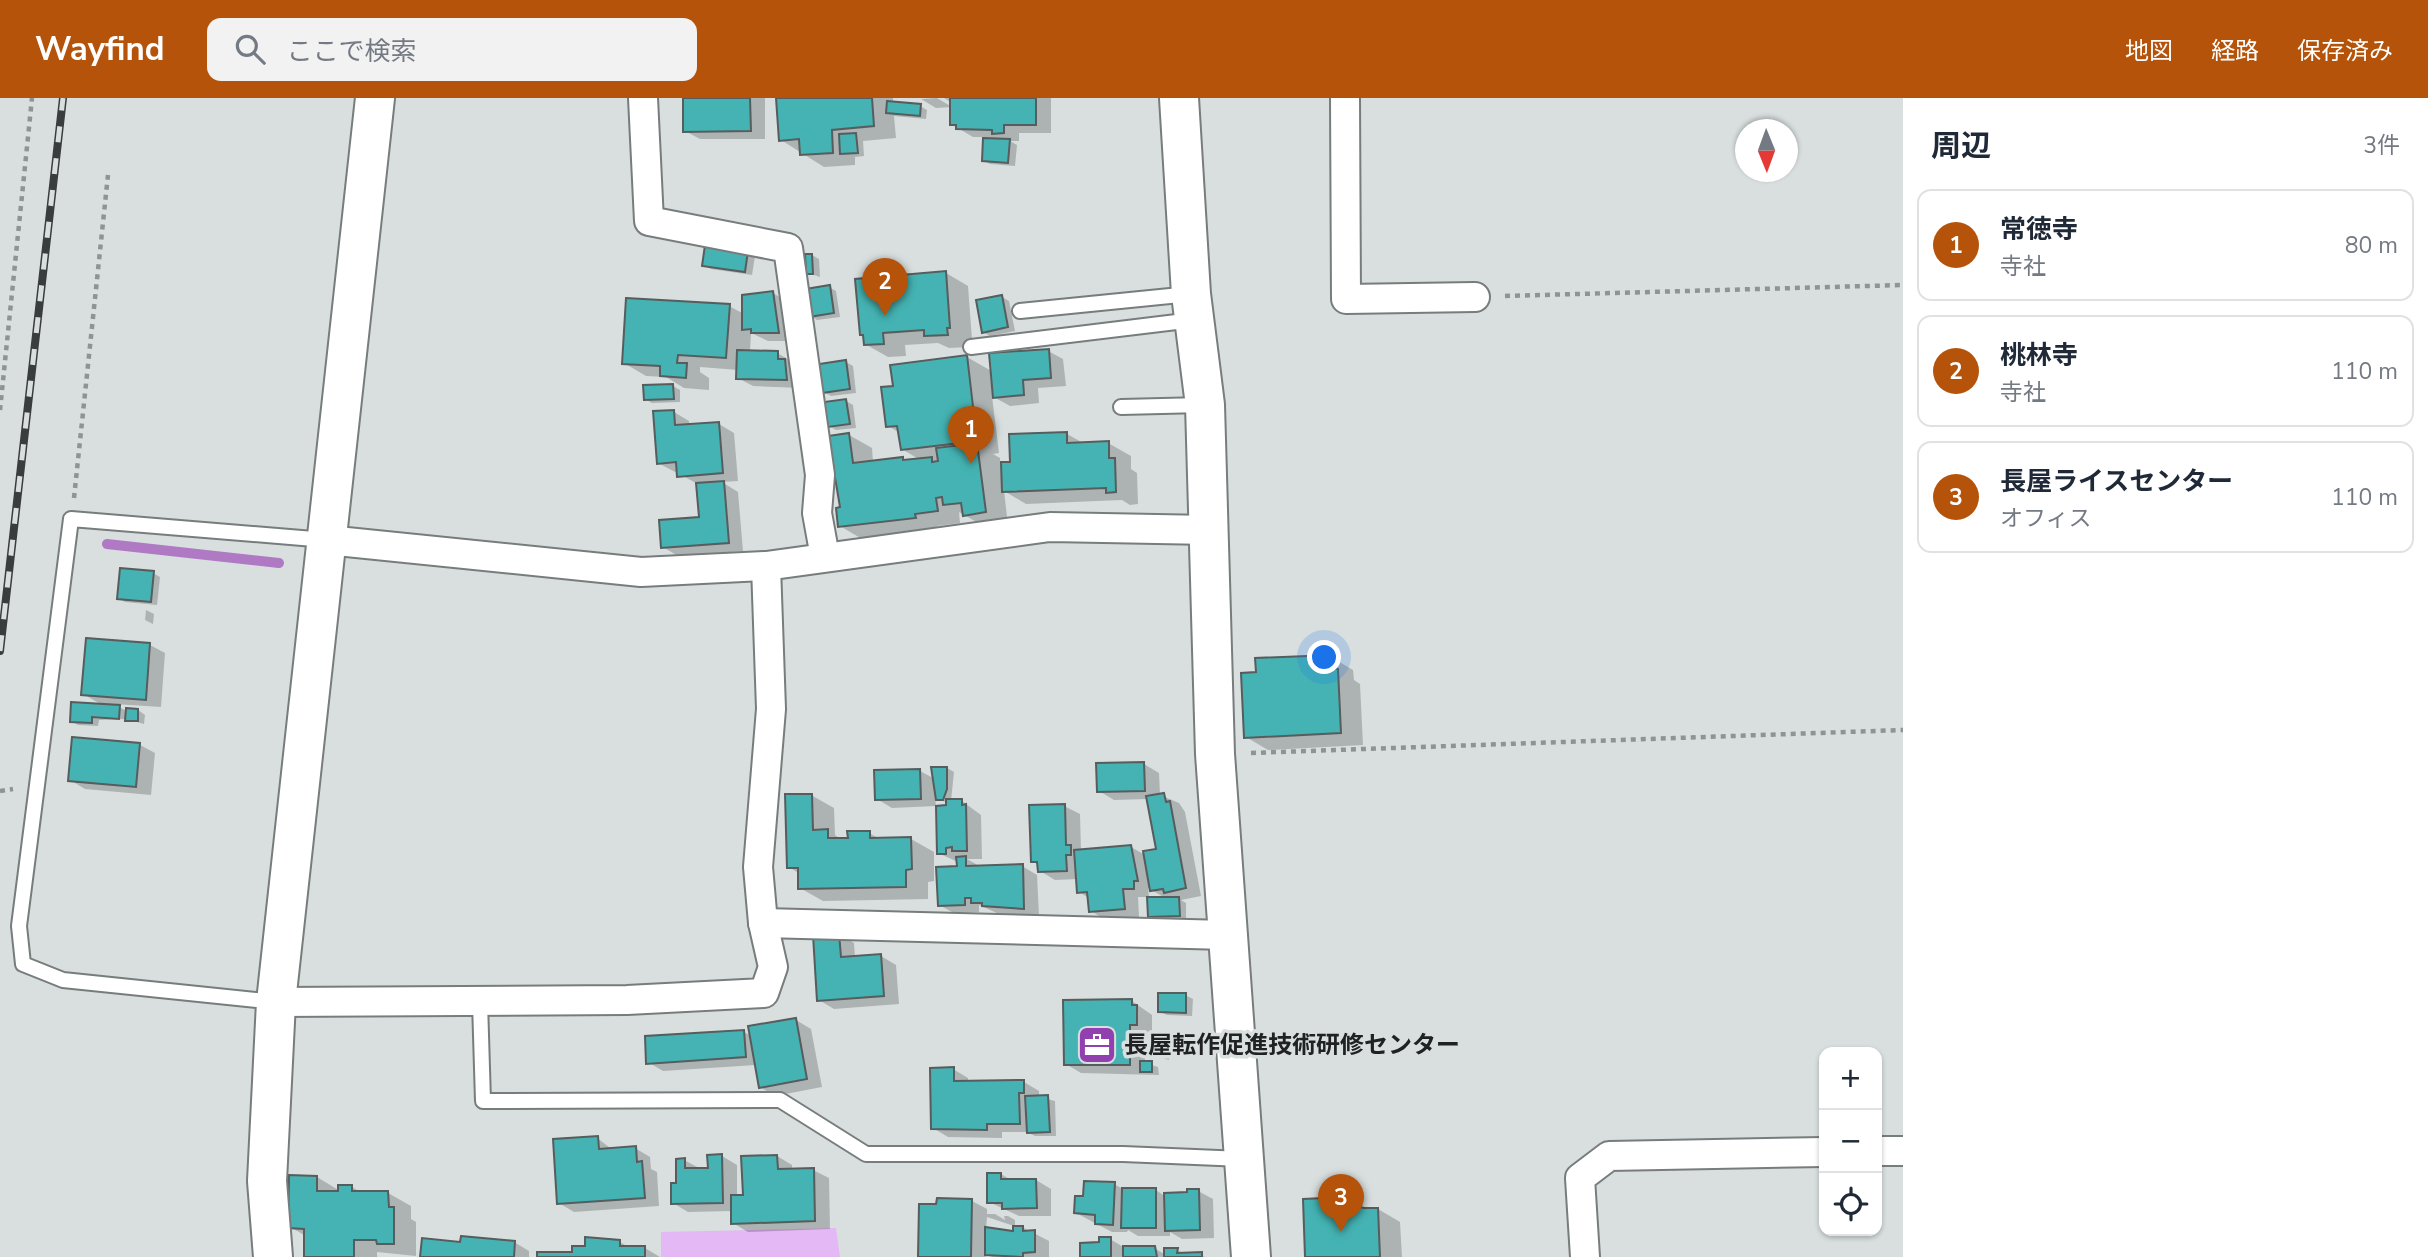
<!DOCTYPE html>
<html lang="ja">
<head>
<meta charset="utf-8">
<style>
  body { margin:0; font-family:"Nunito Sans","Noto Sans JP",sans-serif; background:#f2f2f3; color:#1f2937 }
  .controls { position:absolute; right:21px; bottom:21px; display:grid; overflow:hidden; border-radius:14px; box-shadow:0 2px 5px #0004 }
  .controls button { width:63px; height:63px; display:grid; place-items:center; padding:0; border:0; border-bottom:2px solid #e0e1e3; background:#fff; color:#1f2937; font:35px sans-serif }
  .compass { position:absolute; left:1735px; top:21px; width:63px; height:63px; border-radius:50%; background:#fff; box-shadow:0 2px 5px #0004; rotate:179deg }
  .you { position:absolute; left:1325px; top:560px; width:24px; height:24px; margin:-18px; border:5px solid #fff; border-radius:50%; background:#1a73e8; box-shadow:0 0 0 10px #1a73e833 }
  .badge { display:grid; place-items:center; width:46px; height:46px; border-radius:50%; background:#b45309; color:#fff; font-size:23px; font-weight:700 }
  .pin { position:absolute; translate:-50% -58px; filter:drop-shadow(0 2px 4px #0008) }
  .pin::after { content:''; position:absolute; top:37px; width:24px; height:21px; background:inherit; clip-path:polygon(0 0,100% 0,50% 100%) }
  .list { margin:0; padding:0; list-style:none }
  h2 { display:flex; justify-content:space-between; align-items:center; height:91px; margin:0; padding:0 28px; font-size:30px }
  h2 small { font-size:23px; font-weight:400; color:#747a83 }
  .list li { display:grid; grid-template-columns:46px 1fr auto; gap:21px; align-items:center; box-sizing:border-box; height:112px; margin:0 14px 14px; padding:0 14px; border:2px solid #e0e1e3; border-radius:14px }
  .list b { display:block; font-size:26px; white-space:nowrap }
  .list p { margin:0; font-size:23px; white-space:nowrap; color:#747a83 }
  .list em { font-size:23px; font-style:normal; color:#747a83 }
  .icon { flex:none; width:38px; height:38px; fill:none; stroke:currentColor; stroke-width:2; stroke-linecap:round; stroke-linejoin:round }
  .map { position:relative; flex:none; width:1903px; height:1159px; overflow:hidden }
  header { display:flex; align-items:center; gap:42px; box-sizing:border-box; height:98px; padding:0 35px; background:#b45309; color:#fff }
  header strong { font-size:33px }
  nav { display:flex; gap:38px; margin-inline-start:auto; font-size:24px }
  .search { width:490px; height:63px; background:#f2f2f3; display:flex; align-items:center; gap:18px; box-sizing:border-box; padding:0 24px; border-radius:14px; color:#747a83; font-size:26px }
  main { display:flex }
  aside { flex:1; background:#fff }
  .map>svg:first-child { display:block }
  .green { fill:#e4b7f5 }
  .shadow { fill:#0003; fill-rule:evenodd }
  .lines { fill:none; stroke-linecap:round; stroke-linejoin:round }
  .stream { stroke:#af79c4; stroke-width:10 }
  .building { fill:#45b3b3; stroke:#575c5c; stroke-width:2 }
  .lane-casing { stroke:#777c7c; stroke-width:18 }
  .street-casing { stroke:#777c7c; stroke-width:32 }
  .secondary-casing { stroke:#777c7c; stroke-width:42 }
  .path { stroke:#8f9393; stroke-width:4.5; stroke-dasharray:5 5; stroke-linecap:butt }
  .lane { stroke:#fff; stroke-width:14 }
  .street { stroke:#fff; stroke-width:28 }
  .secondary { stroke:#fff; stroke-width:38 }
  .rail-casing { stroke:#3a3d3d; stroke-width:8 }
  .rail { stroke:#d9dfdf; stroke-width:5; stroke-dasharray:16; stroke-linecap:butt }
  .labels { text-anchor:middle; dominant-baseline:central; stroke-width:7; stroke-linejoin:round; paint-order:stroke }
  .poi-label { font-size:24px; font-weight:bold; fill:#202222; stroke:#d9dfdf; text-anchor:start }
</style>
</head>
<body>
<header>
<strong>Wayfind</strong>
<div class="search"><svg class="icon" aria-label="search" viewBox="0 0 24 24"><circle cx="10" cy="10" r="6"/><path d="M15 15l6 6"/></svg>ここで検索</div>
<nav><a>地図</a><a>経路</a><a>保存済み</a></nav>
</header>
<main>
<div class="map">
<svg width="1903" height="1159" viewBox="0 0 1903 1159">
  <rect width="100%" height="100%" fill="#d9dfdf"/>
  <polygon class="green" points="836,1130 840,1159 661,1159 661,1134"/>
  <g class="shadow">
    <polygon points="685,0 765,0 765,41 700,41 685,33"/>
    <polygon points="778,0 893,0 893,5 920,8 927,12 926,21 894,18 896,40 863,43 864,58 855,59 855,67 824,69 781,42"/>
    <polygon points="937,0 952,9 952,5 944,0 1051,0 1051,35 1019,35 1019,43 1010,43 1017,47 1015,68 990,66 983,62 985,39 973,39 951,26 952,9 936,10 921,1"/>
    <polygon points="748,154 755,158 752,177 711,171 704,167"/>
    <polygon points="812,157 819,161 820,179 808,175"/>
    <polygon points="946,175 968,188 972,242 969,242 970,249 949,250 938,245 905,247 906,258 888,259 865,246 861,236"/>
    <polygon points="829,189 836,193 840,219 817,222 810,217"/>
    <polygon points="754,195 773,195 788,204 794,243 768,243 751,235 750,254 777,255 793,264 801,290 753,288 738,280 738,272 700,269 700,274 709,280 709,292 684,290 666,279 646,278 624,265 729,208 744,216"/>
    <polygon points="1002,199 1009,203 1015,233 990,238 983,234"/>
    <polygon points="1048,253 1063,261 1066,288 1038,290 1039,305 1010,308 992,298 999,355 993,356 1000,360 1000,366 1012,366 1067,336 1085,346 1108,345 1131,358 1131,371 1137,375 1138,406 1130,407 1122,402 1026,406 1004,393 1008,427 987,430 959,414 960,425 937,428 937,432 862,441 840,428 849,337 872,350 873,364 920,362 902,351 900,335 888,328 895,289 967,259 993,274"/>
    <polygon points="846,264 853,268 856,295 831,298 824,294"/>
    <polygon points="673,288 680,292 680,304 652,305 645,301"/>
    <polygon points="846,303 853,307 856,330 836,332 829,328"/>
    <polygon points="674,314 689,323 689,328 719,326 734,335 738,383 722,384 738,394 743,453 678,458 663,449 701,420 698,386 658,365"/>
    <polygon points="153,475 160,479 157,507 125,504 118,500"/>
    <polygon points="146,512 154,516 153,526 145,522"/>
    <polygon points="88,542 150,547 165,555 161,609 114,606 128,614 138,612 145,617 144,626 126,621 99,622 98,628 78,627 71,623 104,608 83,596"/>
    <polygon points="1331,559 1353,572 1354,582 1360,586 1363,647 1268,652 1246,639"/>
    <polygon points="140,647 155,655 151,697 85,691 70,682"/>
    <polygon points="1144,666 1159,675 1160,697 1179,705 1185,714 1201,798 1181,802 1186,805 1186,821 1157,822 1150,818 1167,801 1148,790 1149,799 1138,799 1139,819 1106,822 1091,813 1089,800 1079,794 1078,781 1055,782 1040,773 1039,767 1032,763 1064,708 1080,716 1081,753 1131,749 1145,757 1158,752 1148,701 1114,702 1099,693"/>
    <polygon points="947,670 954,674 951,703 962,703 981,717 982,761 967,761 981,769 1022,768 1037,777 1039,818 999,816 979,807 979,814 954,815 939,807 958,770 958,764 938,755 948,705 935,700 936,708 892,710 877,701 920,673 935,681"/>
    <polygon points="811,697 834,710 835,737 842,742 869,735 880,741 911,741 934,754 934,783 928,784 928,801 823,803 800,790 800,776 789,769"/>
    <polygon points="839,836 854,845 855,860 881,858 896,867 899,906 834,911 819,902"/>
    <polygon points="1185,897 1193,901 1192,918 1167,917 1159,913"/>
    <polygon points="1132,903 1152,917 1152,935 1145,935 1145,965 1158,969 1159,977 1081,975 1066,966"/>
    <polygon points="796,922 811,931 822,989 775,998 760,989 756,967 663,973 648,964 744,934 751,938"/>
    <polygon points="1160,938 1168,942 1169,962 1156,958"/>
    <polygon points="953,971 968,980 968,985 1024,984 1039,993 1039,999 1055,1003 1056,1038 1035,1038 1027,1034 1002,1034 1002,1040 948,1039 933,1030"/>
    <polygon points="597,1040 613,1052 635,1050 650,1059 651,1071 657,1074 659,1108 574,1114 559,1105"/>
    <polygon points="722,1058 737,1067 737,1098 744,1098 777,1058 792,1067 792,1072 813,1072 829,1080 830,1131 748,1134 733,1125 733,1113 688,1114 673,1105 684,1062 701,1071 709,1071"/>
    <polygon points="1001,1076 1011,1082 1036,1082 1051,1091 1051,1118 1019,1118 989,1104"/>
    <polygon points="317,1079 340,1093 352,1089 362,1095 388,1095 411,1108 411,1121 416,1124 416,1158 377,1154 377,1159 306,1159 306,1138 290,1129"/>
    <polygon points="1114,1086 1125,1092 1156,1092 1163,1097 1198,1093 1213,1101 1214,1140 1182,1141 1170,1134 1170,1138 1138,1138 1128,1132 1127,1134 1112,1134 1076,1115 1085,1100"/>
    <path d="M972,1103L987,1111V1116H995L1005,1122L1004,1118H1008L1015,1122V1129H1022L1049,1143V1159H992L986,1156V1159H919ZM987,1119L1014,1128V1135L986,1131Z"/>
    <polygon points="1378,1111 1400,1124 1402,1159 1306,1159 1364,1112"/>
    <polygon points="1110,1141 1125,1150 1154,1150 1166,1157 1177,1152 1185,1156 1207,1159 1082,1159"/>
    <polygon points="514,1144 529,1153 529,1159 422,1159 462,1145"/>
    <polygon points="620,1144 630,1150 645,1150 660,1159 539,1159 573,1156"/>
  </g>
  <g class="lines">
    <polyline class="stream" points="107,446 279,465"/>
  </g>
  <g class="building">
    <polygon points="683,0 750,0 751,33 683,34"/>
    <polygon points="776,0 872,0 874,28 832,32 833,55 800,57 799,41 779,43"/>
    <polygon points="950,0 1036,0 1036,27 1004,27 1004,35 992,36 992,32 956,31 956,27 950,27"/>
    <polygon points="887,3 921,6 920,18 886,15"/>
    <polygon points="856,35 858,55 840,56 839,36"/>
    <polygon points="983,40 1010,41 1008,65 982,63"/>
    <polygon points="705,147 748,153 745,174 702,168"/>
    <polygon points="805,156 812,156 813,176 806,176"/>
    <polygon points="946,173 950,230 947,230 948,237 924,238 924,232 883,235 884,246 864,247 863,237 860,237 855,181"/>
    <polygon points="830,187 834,215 809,219 805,191"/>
    <polygon points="773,193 779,235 751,235 751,231 742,232 742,197"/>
    <polygon points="1002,197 1008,229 982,235 976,202"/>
    <polygon points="626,200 730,206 726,260 678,257 677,265 687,265 686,280 660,278 660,268 622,266"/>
    <polygon points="1049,251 1051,280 1023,282 1024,297 993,300 989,255"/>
    <polygon points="737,252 778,253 778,261 785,261 787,282 736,281"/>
    <polygon points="967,257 977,343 901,352 897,328 886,329 881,289 893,288 890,267"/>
    <polygon points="846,262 850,291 822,295 819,266"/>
    <polygon points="673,286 674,301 644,302 643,287"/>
    <polygon points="846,301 850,326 828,329 824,304"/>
    <polygon points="674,312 675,327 719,324 723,375 677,379 676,364 657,366 653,313"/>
    <polygon points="1067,334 1067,345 1109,343 1109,360 1115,360 1116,394 1106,395 1106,390 1002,394 1001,364 1010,364 1009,336"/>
    <polygon points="849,335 853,365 903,359 903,362 932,359 932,364 938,363 936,350 977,345 986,414 963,418 961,405 943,407 942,399 936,400 938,413 915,416 916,420 838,429 836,410 840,409 828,338"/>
    <polygon points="724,383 729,445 661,450 659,422 699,419 696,385"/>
    <polygon points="120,470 154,473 151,504 117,501"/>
    <polygon points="86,540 150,545 146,602 81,597"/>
    <polygon points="1331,557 1332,571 1338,571 1341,635 1244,640 1241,575 1256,574 1255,560"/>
    <polygon points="71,604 120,607 119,621 92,619 92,625 70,624"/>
    <polygon points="126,610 138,611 138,623 125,623"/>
    <polygon points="72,639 140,645 136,689 68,683"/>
    <polygon points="1144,664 1145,693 1097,694 1096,665"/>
    <polygon points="931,669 947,669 947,691 943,702 936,702"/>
    <polygon points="920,671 921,701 875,702 874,672"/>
    <polygon points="1164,695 1166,704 1170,703 1186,790 1164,795 1163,791 1150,793 1143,753 1156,751 1146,698"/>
    <polygon points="785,696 812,696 813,732 828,731 828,740 848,740 847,733 870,733 870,740 911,739 912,771 906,772 906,789 798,791 798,770 787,770"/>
    <polygon points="946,701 962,701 962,707 966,706 967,753 952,753 952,749 946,750 946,756 937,756 936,708 946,707"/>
    <polygon points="1065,706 1066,747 1071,747 1071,757 1066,757 1067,773 1038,774 1037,764 1031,764 1029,707"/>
    <polygon points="1131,747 1138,783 1134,783 1134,791 1123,791 1125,811 1089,814 1087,794 1077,795 1074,752"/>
    <polygon points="966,758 966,768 1023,766 1024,811 982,808 982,805 971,805 971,800 965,800 965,807 938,808 936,769 957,768 956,759"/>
    <polygon points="1147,799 1179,799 1180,818 1148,819"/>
    <polygon points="839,835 841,859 881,856 884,898 817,903 813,837"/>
    <polygon points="1158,895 1186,895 1186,915 1158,914"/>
    <polygon points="1132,901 1132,907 1137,907 1137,927 1130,927 1130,967 1064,967 1063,902"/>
    <polygon points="796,920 807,981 759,990 748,928"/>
    <polygon points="744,932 746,959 646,966 645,938"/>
    <polygon points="1153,936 1161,936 1162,959 1154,959"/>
    <rect x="1140" y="963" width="12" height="11"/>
    <polygon points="954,969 954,983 1024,982 1024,995 1019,995 1020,1026 987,1026 987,1032 931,1031 930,970"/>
    <polygon points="1048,997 1050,1034 1027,1035 1025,998"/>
    <polygon points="598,1038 599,1051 636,1048 637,1064 642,1063 645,1100 557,1106 553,1041"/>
    <polygon points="722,1056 723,1105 671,1106 671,1085 676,1085 676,1061 685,1060 685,1070 708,1070 707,1057"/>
    <polygon points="777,1057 778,1071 814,1070 815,1123 731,1126 731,1097 743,1097 741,1058"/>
    <polygon points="987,1075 1001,1075 1001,1081 1036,1081 1037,1110 1002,1111 1002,1105 987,1105"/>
    <polygon points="289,1077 317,1078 317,1093 338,1093 338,1087 352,1087 352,1093 388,1093 389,1109 394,1109 394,1146 377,1146 376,1142 354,1142 354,1159 304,1159 304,1131 288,1130"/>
    <polygon points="1084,1083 1115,1084 1113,1127 1095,1126 1095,1117 1074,1115 1075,1098 1083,1098"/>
    <polygon points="1122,1090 1156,1090 1156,1130 1121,1130"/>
    <polygon points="1187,1091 1199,1091 1200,1132 1165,1133 1164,1095 1187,1094"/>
    <polygon points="937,1100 972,1101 971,1159 918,1159 919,1106 936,1106"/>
    <polygon points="1324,1100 1364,1110 1378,1110 1380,1159 1305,1159 1303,1101"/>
    <polygon points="1013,1128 1023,1128 1023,1133 1035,1132 1035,1154 1023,1155 1023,1159 985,1157 985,1129 1013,1133"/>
    <polygon points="461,1138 515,1143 514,1159 420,1159 422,1140 460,1144"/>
    <polygon points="585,1139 620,1142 620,1148 645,1148 645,1159 537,1159 537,1154 572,1154 572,1148 585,1148"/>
    <polygon points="1099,1139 1111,1139 1111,1159 1080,1159 1080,1145 1099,1144"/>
    <polygon points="1123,1148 1155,1148 1157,1159 1123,1159"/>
    <polygon points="1164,1150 1178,1150 1177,1155 1202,1154 1202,1159 1164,1159"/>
  </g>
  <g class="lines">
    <g class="lane-casing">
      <g id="lane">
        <polyline points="1020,213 1190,196"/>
        <polyline points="971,249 1193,222"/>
        <polyline points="1121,309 1203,307"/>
        <polyline points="275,904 63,882 23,866 19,828 71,421 326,442"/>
        <polyline points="480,904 483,1003 780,1002 866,1056 1123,1056 1243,1061"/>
      </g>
    </g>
    <g class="street-casing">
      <g id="street">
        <polyline points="643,0 649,123 788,150 820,377 817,415 825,459"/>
        <polyline points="1345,0 1346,201 1475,199"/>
        <polyline points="327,442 641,474 766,468 1050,429 1210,432"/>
        <polyline points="763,825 1227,837"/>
        <polyline points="276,904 627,902 764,895 773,869 763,825 758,769 771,611 766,468"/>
        <polyline points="1877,1053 1903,1053"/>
        <polyline points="1585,1159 1580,1080 1609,1058 1824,1054"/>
      </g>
    </g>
    <g class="secondary-casing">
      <g id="secondary">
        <polyline points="1179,0 1191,196 1205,307 1215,656 1251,1159"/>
        <polyline points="273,1159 267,1083 276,904 375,0"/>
      </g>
    </g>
    <g class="path">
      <polyline points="1505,198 1903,187"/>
      <polyline points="0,312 32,0"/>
      <polyline points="74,400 108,77"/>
      <polyline points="1251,655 1903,632"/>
      <polyline points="0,693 13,691"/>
    </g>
    <use href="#lane" class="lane"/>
    <use href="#street" class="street"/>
    <use href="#secondary" class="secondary"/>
    <g class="rail-casing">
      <polyline id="rail" points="0,553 63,0"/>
    </g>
    <use href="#rail" class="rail"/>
  </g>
  <defs>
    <g id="office-square" transform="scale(2.0125)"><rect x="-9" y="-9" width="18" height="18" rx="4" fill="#9240af" stroke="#d9dfdf"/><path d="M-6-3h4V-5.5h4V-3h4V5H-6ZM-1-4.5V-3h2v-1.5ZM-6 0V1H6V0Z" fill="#fff"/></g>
  </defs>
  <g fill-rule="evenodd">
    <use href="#office-square" x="1097" y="947"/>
  </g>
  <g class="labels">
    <g class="poi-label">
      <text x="1124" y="947">長屋転作促進技術研修センター</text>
    </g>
  </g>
</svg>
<div class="controls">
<button>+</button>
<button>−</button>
<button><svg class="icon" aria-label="locate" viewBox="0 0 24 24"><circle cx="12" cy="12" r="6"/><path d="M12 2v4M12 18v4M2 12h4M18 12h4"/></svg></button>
</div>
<svg class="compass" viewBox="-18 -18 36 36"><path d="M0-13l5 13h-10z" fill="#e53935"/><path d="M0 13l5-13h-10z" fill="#747a83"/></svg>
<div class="you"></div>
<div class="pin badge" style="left:971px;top:366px">1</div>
<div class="pin badge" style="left:885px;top:218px">2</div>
<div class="pin badge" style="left:1341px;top:1134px">3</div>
</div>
<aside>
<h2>周辺<small>3件</small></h2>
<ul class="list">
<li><span class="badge">1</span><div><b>常徳寺</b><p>寺社</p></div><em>80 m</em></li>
<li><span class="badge">2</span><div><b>桃林寺</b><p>寺社</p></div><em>110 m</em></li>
<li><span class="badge">3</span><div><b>長屋ライスセンター</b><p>オフィス</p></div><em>110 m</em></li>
</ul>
</aside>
</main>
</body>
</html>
